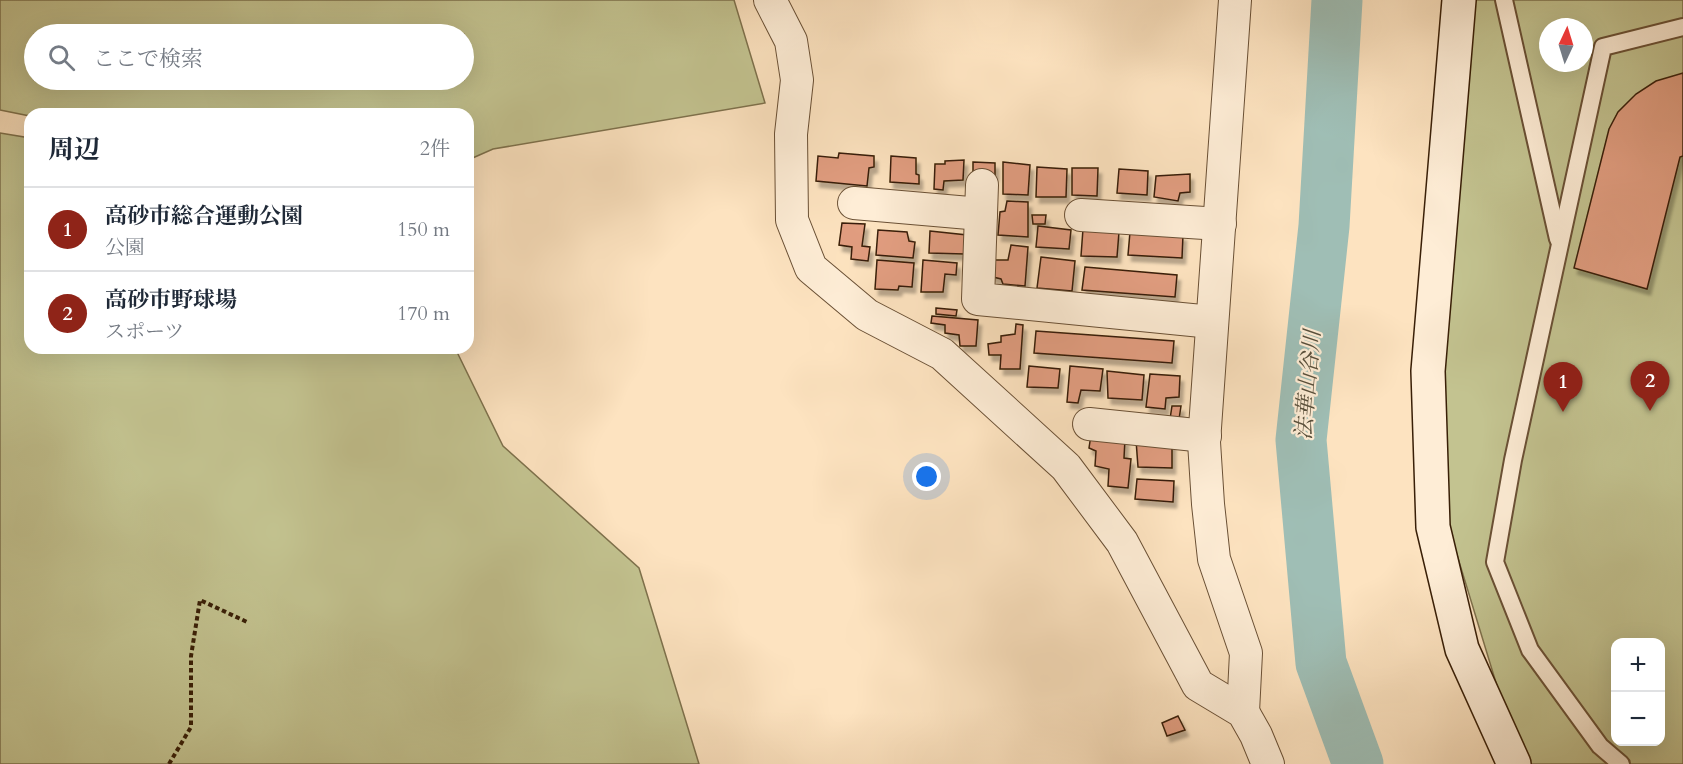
<!DOCTYPE html>
<html lang="ja">
<head>
<meta charset="utf-8">
<style>
  body { margin:0; font-family:Cardo,"Noto Serif JP",serif; background:#f2f2f3; color:#1f2937 }
  .controls { position:absolute; right:18px; bottom:18px; display:grid; overflow:hidden; border-radius:12px; box-shadow:0 6px 24px #0002 }
  .controls button { width:54px; height:54px; display:grid; place-items:center; padding:0; border:0; border-bottom:2px solid #e0e1e3; background:#fff; color:#1f2937; font:30px sans-serif }
  .compass { position:absolute; left:1539px; top:18px; width:54px; height:54px; border-radius:50%; background:#fff; box-shadow:0 6px 24px #0002; rotate:4deg }
  .you { position:absolute; left:927px; top:477px; width:21px; height:21px; margin:-15px; border:4px solid #fff; border-radius:50%; background:#1a73e8; box-shadow:0 0 0 9px #1a73e833 }
  .badge { display:grid; place-items:center; width:39px; height:39px; border-radius:50%; background:#8f2418; color:#fff; font-size:20px; font-weight:700 }
  .pin { position:absolute; translate:-50% -50px; filter:drop-shadow(0 2px 3px #0008) }
  .pin::after { content:''; position:absolute; top:32px; width:21px; height:18px; background:inherit; clip-path:polygon(0 0,100% 0,50% 100%) }
  .list { margin:0; padding:0; list-style:none }
  h2 { display:flex; justify-content:space-between; align-items:center; height:78px; margin:0; padding:0 24px; font-size:26px }
  h2 small { font-size:20px; font-weight:400; color:#747a83 }
  .list li { display:grid; grid-template-columns:39px 1fr auto; gap:18px; align-items:center; box-sizing:border-box; height:84px; padding:0 24px; border-top:2px solid #e0e1e3 }
  .list b { display:block; font-size:22px; white-space:nowrap }
  .list p { margin:0; font-size:20px; white-space:nowrap; color:#747a83 }
  .list em { font-size:20px; font-style:normal; color:#747a83 }
  .icon { flex:none; width:33px; height:33px; fill:none; stroke:currentColor; stroke-width:2; stroke-linecap:round; stroke-linejoin:round }
  .map { position:relative; flex:none; width:1683px; height:764px; overflow:hidden }
  .search { position:absolute; background:#fff; box-shadow:0 6px 24px #0002; left:24px; top:24px; width:450px; height:66px; display:flex; align-items:center; gap:15px; box-sizing:border-box; padding:0 21px; border-radius:33px; color:#747a83; font-size:22px }
  .panel { position:absolute; background:#fff; box-shadow:0 6px 24px #0002; left:24px; top:108px; width:450px; height:246px; border-radius:18px }
  .map>svg:first-child { display:block }
  .green { fill:#c3c390; stroke:#7e714c; stroke-width:1.5; fill-rule:evenodd }
  .lines { fill:none; stroke-linecap:round; stroke-linejoin:round }
  .river { stroke:#9fbeb5; stroke-width:51 }
  .building { fill:#e19d80; stroke:#391f07; stroke-width:1.5; filter:url(#shadow) }
  .lane-casing { stroke:#6a5035; stroke-width:20 }
  .street-casing { stroke:#6a5035; stroke-width:34 }
  .secondary-casing { stroke:#391f07; stroke-width:36 }
  .path { stroke:#391f07; stroke-width:4; stroke-dasharray:4.5 3; stroke-linecap:butt }
  .lane { stroke:#feedd6; stroke-width:16 }
  .street { stroke:#feedd6; stroke-width:32 }
  .secondary { stroke:#feedd6; stroke-width:33 }
  .labels { text-anchor:middle; dominant-baseline:central; stroke-width:4.5; stroke-linejoin:round; paint-order:stroke }
  .water-label { font-size:22px; font-style:italic; fill:#584f3b; stroke:#feedd6 }
</style>
</head>
<body>
<div class="map">
<svg width="1683" height="764" viewBox="0 0 1683 764">
  <defs>
    <filter id="shadow"><feDropShadow dx="3.5" dy="6" stdDeviation="1.5" flood-color="#0004"/></filter>
  </defs>
  <rect width="100%" height="100%" fill="#fde3c0"/>
  <filter id="stains"><feTurbulence type="fractalNoise" baseFrequency=".00333" numOctaves="4"/><feColorMatrix values="0 0 0 0 .2 0 0 0 0 .09 0 0 0 0 .02 0 0 0 .5 -.17"/></filter>
  <radialGradient id="worn" r=".72"><stop offset=".6" stop-color="#630" stop-opacity="0"/><stop offset="1" stop-color="#630" stop-opacity=".3"/></radialGradient>
  <g class="green">
    <path d="M0,0H734L765,103L493,149L468,160V114H30V116L0,110ZM34,34H464V80H34Z"/>
    <path d="M1471,0H1683V764H1528L1515,745L1443,509L1444,315ZM1548,27H1584V63H1548ZM1616,642H1660V742H1616Z"/>
    <polygon points="0,133 30,138 30,348 455,348 503,446 639,568 699,764 0,764"/>
  </g>
  <g class="lines">
    <polyline class="river" points="1337,0 1324,226 1301,440 1321,663 1358,764"/>
  </g>
  <g class="building">
    <polygon points="1683,73 1683,156 1680,157 1647,289 1574,268 1609,129 1618,112 1636,94 1656,81"/>
    <polygon points="839,153 874,156 874,167 869,168 867,186 816,181 818,156 838,158"/>
    <polygon points="891,156 916,158 916,174 919,175 919,184 890,182"/>
    <polygon points="964,160 963,180 944,181 943,190 934,189 935,164 945,164 945,161"/>
    <polygon points="973,162 995,163 995,175 973,174"/>
    <polygon points="1003,162 1030,165 1028,195 1003,194"/>
    <polygon points="1037,167 1067,169 1066,197 1036,197"/>
    <polygon points="1072,168 1098,168 1097,196 1072,195"/>
    <polygon points="1119,169 1148,171 1147,195 1117,193"/>
    <polygon points="1190,174 1190,192 1180,193 1178,201 1154,197 1156,176"/>
    <polygon points="1007,201 1028,202 1028,237 998,235 1000,212 1005,211"/>
    <polygon points="1032,215 1046,215 1045,224 1033,224"/>
    <polygon points="842,223 865,224 862,246 870,247 868,261 851,259 852,247 839,245"/>
    <polygon points="1038,226 1071,230 1069,249 1036,247"/>
    <polygon points="1083,229 1119,232 1117,257 1081,256"/>
    <polygon points="878,230 907,232 909,241 915,242 913,258 876,255"/>
    <polygon points="930,231 967,235 965,254 929,253"/>
    <polygon points="1130,232 1183,235 1182,258 1128,255"/>
    <polygon points="1011,245 1028,247 1025,286 1003,284 1001,279 989,276 992,260 1008,260"/>
    <polygon points="1041,257 1075,261 1072,291 1037,288"/>
    <polygon points="877,260 914,263 912,287 899,286 898,290 875,289"/>
    <polygon points="923,260 957,263 956,275 945,274 943,292 921,292"/>
    <polygon points="1085,267 1177,275 1175,297 1082,290"/>
    <polygon points="936,308 957,310 956,316 936,314"/>
    <polygon points="932,316 978,320 976,346 960,346 959,335 945,333 945,325 931,323"/>
    <polygon points="1016,324 1023,325 1020,369 1000,369 1001,355 989,355 988,344 1001,342 1001,336 1015,334"/>
    <polygon points="1036,331 1174,341 1172,363 1034,353"/>
    <polygon points="1029,366 1060,369 1058,388 1027,387"/>
    <polygon points="1070,366 1103,369 1100,391 1081,390 1078,403 1067,402"/>
    <polygon points="1107,371 1144,375 1142,400 1108,398"/>
    <polygon points="1150,374 1180,376 1179,397 1166,398 1165,409 1146,407"/>
    <polygon points="1172,406 1181,406 1179,419 1170,419"/>
    <polygon points="1091,435 1125,439 1124,458 1131,459 1128,488 1108,486 1109,469 1095,466 1096,451 1089,448"/>
    <polygon points="1136,440 1172,442 1172,468 1138,467"/>
    <polygon points="1137,479 1174,481 1173,502 1135,499"/>
    <polygon points="1178,716 1185,730 1167,736 1162,723"/>
  </g>
  <g class="lines">
    <g class="lane-casing">
      <g id="lane">
        <polyline points="1504,0 1558,239"/>
        <polyline points="1621,764 1600,746 1530,650 1495,562 1513,460 1603,47 1683,27"/>
      </g>
    </g>
    <g class="street-casing">
      <g id="street">
        <polyline points="770,0 791,41 797,80 791,134 792,220 811,268 867,315 942,354 1066,467 1122,542 1198,685 1243,712 1256,735 1268,764"/>
        <polyline points="1235,0 1204,442 1208,504 1214,559 1246,653 1243,712"/>
        <polyline points="982,185 978,299 1212,322"/>
        <polyline points="854,203 981,214"/>
        <polyline points="1081,215 1220,224"/>
        <polyline points="1089,424 1205,436"/>
      </g>
    </g>
    <g class="secondary-casing">
      <polyline id="secondary" points="1459,0 1428,371 1433,527 1462,649 1514,764"/>
    </g>
    <polyline class="path" points="169,764 191,727 191,656 200,600 247,622"/>
    <use href="#lane" class="lane"/>
    <use href="#street" class="street"/>
    <use href="#secondary" class="secondary"/>
  </g>
  <g class="labels">
    <g class="water-label">
      <text transform="translate(1308 385) rotate(-85)">法華山谷川</text>
    </g>
  </g>
  <rect width="100%" height="100%" filter="url(#stains)"/>
  <rect width="100%" height="100%" fill="url(#worn)"/>
</svg>
<div class="controls">
<button>+</button>
<button>−</button>
</div>
<svg class="compass" viewBox="-18 -18 36 36"><path d="M0-13l5 13h-10z" fill="#e53935"/><path d="M0 13l5-13h-10z" fill="#747a83"/></svg>
<div class="you"></div>
<div class="pin badge" style="left:1563px;top:412px">1</div>
<div class="pin badge" style="left:1650px;top:411px">2</div>
<div class="search"><svg class="icon" aria-label="search" viewBox="0 0 24 24"><circle cx="10" cy="10" r="6"/><path d="M15 15l6 6"/></svg>ここで検索</div>
<section class="panel">
<h2>周辺<small>2件</small></h2>
<ul class="list">
<li><span class="badge">1</span><div><b>高砂市総合運動公園</b><p>公園</p></div><em>150 m</em></li>
<li><span class="badge">2</span><div><b>高砂市野球場</b><p>スポーツ</p></div><em>170 m</em></li>
</ul>
</section>
</div>
</body>
</html>
